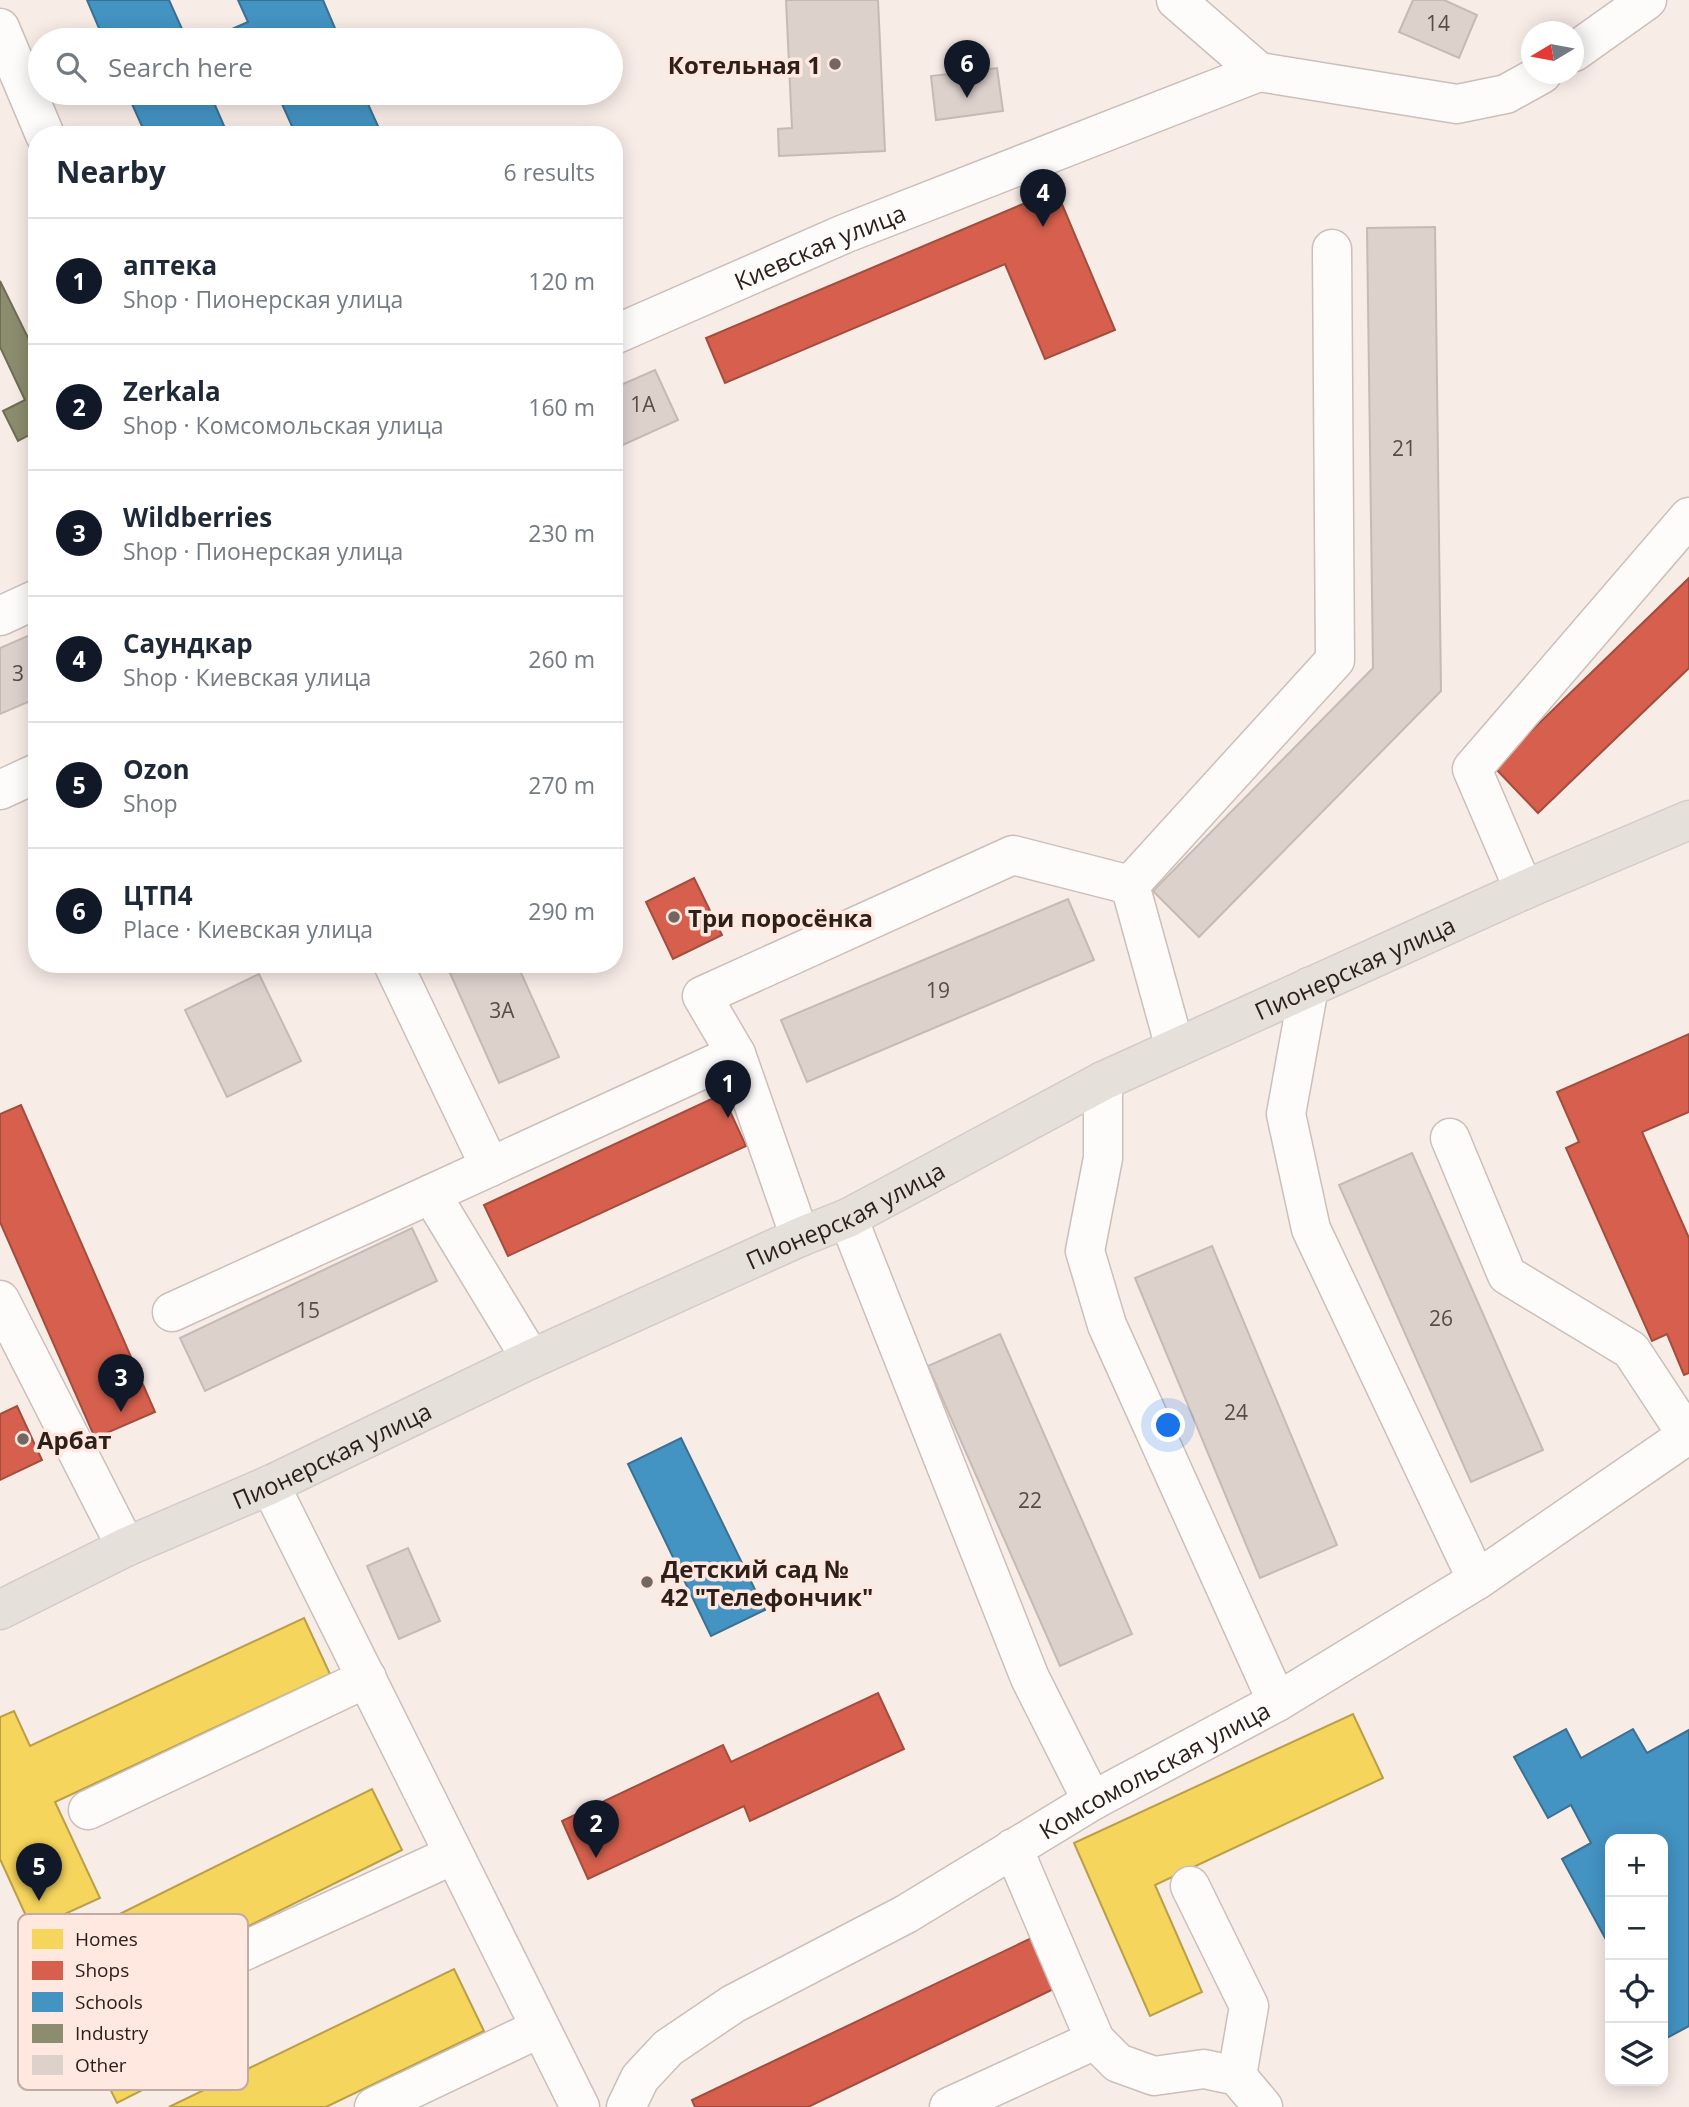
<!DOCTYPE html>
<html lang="en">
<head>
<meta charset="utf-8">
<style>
  body { margin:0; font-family:"Open Sans",sans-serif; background:#f2f2f3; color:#1f2937 }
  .controls { position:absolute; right:21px; bottom:21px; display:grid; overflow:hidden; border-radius:14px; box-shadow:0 4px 18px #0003 }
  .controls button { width:63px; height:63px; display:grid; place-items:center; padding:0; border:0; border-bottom:2px solid #e0e1e3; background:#fff; color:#1f2937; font:35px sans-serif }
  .compass { position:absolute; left:1521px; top:21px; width:63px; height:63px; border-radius:50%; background:#fff; box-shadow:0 4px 18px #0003; rotate:260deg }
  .you { position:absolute; left:1169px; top:1426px; width:24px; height:24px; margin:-18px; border:5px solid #fff; border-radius:50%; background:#1a73e8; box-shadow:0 0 0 10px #1a73e833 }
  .badge { display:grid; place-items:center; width:46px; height:46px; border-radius:50%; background:#111827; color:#fff; font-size:23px; font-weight:700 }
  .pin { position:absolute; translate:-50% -58px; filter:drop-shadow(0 2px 4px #0008) }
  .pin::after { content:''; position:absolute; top:37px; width:24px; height:21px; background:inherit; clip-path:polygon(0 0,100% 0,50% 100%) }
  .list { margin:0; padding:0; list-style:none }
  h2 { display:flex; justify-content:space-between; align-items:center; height:91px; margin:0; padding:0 28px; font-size:30px }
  h2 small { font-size:23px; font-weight:400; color:#747a83 }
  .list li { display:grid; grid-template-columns:46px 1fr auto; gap:21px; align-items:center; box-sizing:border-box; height:126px; padding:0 28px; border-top:2px solid #e0e1e3 }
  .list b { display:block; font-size:26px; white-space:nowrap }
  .list p { margin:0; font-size:23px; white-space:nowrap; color:#747a83 }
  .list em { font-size:23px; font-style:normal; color:#747a83 }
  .icon { flex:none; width:38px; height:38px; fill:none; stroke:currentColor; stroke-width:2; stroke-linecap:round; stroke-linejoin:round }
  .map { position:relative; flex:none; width:1689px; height:2107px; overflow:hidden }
  .search { position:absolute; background:#fff; box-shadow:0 4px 18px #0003; left:28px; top:28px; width:595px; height:77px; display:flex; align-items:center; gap:18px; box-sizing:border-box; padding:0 24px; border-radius:38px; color:#747a83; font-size:26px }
  .panel { position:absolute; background:#fff; box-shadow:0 4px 18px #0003; left:28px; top:126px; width:595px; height:847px; border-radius:28px }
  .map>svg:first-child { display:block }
  .homes { fill:#f6d55c; stroke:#ba9f48; stroke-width:2 }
  .shops { fill:#d6604d; stroke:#a34d3e; stroke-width:2 }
  .schools { fill:#4393c3; stroke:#3c7091; stroke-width:2 }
  .industry { fill:#8c8c6e; stroke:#706c55; stroke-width:2 }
  .building { fill:#ddd1cc; stroke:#c6bab5; stroke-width:2 }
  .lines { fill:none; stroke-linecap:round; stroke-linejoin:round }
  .minor-casing { stroke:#cbbfba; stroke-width:41 }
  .major-casing { stroke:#d3cbc9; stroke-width:41 }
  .minor { stroke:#fefcfb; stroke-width:38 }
  .major { stroke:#e5e0d9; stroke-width:38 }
  .poi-dot { fill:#746762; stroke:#ffe8e0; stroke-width:2.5 }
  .labels { text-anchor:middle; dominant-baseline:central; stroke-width:7; stroke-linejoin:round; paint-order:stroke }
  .number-label { font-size:21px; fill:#594c47 }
  .poi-label { font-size:24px; font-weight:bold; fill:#2d201b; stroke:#ffe8e0; text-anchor:start }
  .street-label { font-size:24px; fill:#2d201b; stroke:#ffe8e0 }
  .key { fill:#ffe8e0; stroke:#c0aca5; stroke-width:2 }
  .key-label { font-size:19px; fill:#2d201b }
</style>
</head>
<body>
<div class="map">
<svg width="1689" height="2107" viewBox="0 0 1689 2107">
  <rect width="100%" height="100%" fill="#f8ece7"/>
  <g class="homes">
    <polygon points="304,1618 330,1674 55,1802 100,1898 32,1929 0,1859 0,1717 14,1711 30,1746"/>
    <polygon points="1353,1714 1383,1778 1155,1885 1202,1992 1150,2016 1074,1843"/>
    <polygon points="372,1789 402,1850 138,1981 182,2070 117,2103 43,1952"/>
    <polygon points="454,1969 484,2031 326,2107 169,2107"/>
  </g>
  <g class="shops">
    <polygon points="1056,190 1115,330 1045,359 1005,264 725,383 706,338"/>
    <polygon points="1689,578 1689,668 1538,813 1494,767"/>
    <polygon points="694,878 722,935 673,959 646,902"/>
    <polygon points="1689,1034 1689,1112 1642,1132 1689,1238 1689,1373 1684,1375 1667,1334 1652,1341 1566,1148 1579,1142 1557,1092"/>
    <polygon points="722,1094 746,1146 508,1256 484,1205"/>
    <polygon points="21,1105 155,1412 95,1438 0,1222 0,1114"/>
    <polygon points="17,1406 42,1460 0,1480 0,1414"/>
    <polygon points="878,1693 904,1749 750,1821 744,1806 588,1879 562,1821 723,1745 731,1762"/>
    <polygon points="1040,1934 1064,1984 808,2107 695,2107 692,2100"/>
  </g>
  <g class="schools">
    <polygon points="87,0 169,0 187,40 104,40"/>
    <polygon points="238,0 323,0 340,40 207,40 248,22"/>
    <polygon points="127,93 220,93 211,96 228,135 146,135"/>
    <polygon points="277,93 363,93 382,135 296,135"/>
    <polygon points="681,1438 765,1610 711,1636 628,1464"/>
    <polygon points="1566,1729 1581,1758 1633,1729 1647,1753 1689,1730 1689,2026 1665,2039 1663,2036 1663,1839 1610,1839 1610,1947 1562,1859 1591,1843 1571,1805 1548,1818 1514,1757"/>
  </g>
  <polygon class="industry" points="0,281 37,356 37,431 18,441 3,411 25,400 0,347"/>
  <g class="building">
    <polygon points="786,0 878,0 885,151 779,156 778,129 792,128"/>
    <polygon points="1413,0 1444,0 1477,15 1459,58 1399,32"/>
    <polygon points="997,68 1003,111 936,120 931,76"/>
    <polygon points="1435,227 1441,691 1199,937 1153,891 1373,668 1367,228"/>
    <polygon points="655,370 678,420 614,449 614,388"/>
    <polygon points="37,632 37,698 0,714 0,648"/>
    <polygon points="1068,899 1094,960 807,1082 781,1020"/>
    <polygon points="446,964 517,964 559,1057 499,1083"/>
    <polygon points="259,974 301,1061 227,1097 185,1010"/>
    <polygon points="1412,1153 1543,1450 1471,1482 1339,1185"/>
    <polygon points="412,1228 437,1281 205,1391 180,1338"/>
    <polygon points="1212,1246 1337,1545 1260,1578 1135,1278"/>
    <polygon points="1000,1334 1132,1634 1060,1666 928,1366"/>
    <polygon points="408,1548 440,1621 399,1639 367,1566"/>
  </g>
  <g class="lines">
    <g class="minor-casing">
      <g id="minor">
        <polyline points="1176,0 1259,72"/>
        <polyline points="0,28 45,135"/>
        <polyline points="1574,52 1647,0"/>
        <path id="s1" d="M614,335L844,234L1259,72L1457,104L1506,94L1542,74"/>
        <polyline points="0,616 37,599"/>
        <polyline points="0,790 37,773"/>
        <polyline points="1524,890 1472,769 1689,517"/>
        <polyline points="393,964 490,1167"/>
        <polyline points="1309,987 1286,1114 1311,1229 1477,1580"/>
        <polyline points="1175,1048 1130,885 1335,660 1332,249"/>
        <polyline points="1103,1081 1103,1158 1085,1251 1107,1325 1277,1702"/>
        <polyline points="1450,1138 1507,1275 1631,1350 1687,1435"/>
        <polyline points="848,1218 1030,1678 1092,1801"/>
        <polyline points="800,1237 736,1054 702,996 1013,855 1130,885"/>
        <polyline points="0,1300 126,1547"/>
        <polyline points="172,1312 431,1194"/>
        <polyline points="531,1359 431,1194 736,1054"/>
        <polyline points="270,1485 580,2107"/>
        <polyline points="88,1810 367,1678"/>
        <polyline points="1013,1848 1095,2040 1118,2063 1154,2076 1204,2069 1237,2076 1263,2107"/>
        <polyline points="1190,1886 1249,2006 1237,2076"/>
        <polyline points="170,1985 453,1855"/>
        <polyline points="374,2107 540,2028"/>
        <path id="s2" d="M626,2107L640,2078L668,2048L733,2004L906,1914L1092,1801L1277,1702L1477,1580L1689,1434"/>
        <polyline points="949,2107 1095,2040"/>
      </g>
    </g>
    <g class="major-casing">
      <g id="major">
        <path id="s3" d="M0,1610L126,1547L270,1485L531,1359L800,1237L848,1218L1103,1081L1524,890L1689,820"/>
      </g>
    </g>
    <use href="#minor" class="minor"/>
    <use href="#major" class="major"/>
  </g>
  <g class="poi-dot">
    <circle cx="835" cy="64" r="7"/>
    <circle cx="674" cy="917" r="7"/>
    <circle cx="23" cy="1439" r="7"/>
    <circle cx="647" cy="1582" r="7"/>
  </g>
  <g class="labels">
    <g class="number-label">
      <text x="1438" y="23">14</text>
      <text x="643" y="404">1А</text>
      <text x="1404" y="448">21</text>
      <text x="18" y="673">3</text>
      <text x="938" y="990">19</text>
      <text x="502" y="1010">3А</text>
      <text x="308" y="1310">15</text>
      <text x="1441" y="1318">26</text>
      <text x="1236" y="1412">24</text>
      <text x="1030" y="1500">22</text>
    </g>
    <g class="poi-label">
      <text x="821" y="64" text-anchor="end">Котельная 1</text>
      <text x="688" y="917">Три поросёнка</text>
      <text x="37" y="1439">Арбат</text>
      <text x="661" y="1568">Детский сад №<tspan x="661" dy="28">42 "Телефончик"</tspan></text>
    </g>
    <g class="street-label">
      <text stroke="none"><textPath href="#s1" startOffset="224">Киевская улица</textPath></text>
      <text stroke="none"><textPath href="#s3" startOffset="1500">Пионерская улица</textPath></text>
      <text stroke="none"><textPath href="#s3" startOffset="933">Пионерская улица</textPath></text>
      <text stroke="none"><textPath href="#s3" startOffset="366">Пионерская улица</textPath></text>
      <text stroke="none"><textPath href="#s2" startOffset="634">Комсомольская улица</textPath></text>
    </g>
  </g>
  <rect x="18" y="1914" width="230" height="176" rx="10" class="key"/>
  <rect x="32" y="1929" width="31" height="20" fill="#f6d55c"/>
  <rect x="32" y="1961" width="31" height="19" fill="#d6604d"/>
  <rect x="32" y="1992" width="31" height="20" fill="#4393c3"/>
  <rect x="32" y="2024" width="31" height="19" fill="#8c8c6e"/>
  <rect x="32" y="2055" width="31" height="20" fill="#ddd1cc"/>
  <g class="key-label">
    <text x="75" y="1946">Homes</text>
    <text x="75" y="1977">Shops</text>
    <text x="75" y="2009">Schools</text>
    <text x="75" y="2040">Industry</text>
    <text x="75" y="2072">Other</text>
  </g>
</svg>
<div class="controls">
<button>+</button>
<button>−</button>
<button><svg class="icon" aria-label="locate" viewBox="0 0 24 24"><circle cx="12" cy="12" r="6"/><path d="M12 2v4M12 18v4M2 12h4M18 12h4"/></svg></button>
<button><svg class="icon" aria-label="layers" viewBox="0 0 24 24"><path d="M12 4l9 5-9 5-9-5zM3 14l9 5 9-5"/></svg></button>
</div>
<svg class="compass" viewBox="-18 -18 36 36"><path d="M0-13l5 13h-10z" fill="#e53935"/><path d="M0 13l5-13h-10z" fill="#747a83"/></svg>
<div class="you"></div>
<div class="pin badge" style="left:728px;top:1118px">1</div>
<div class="pin badge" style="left:596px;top:1858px">2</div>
<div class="pin badge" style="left:121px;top:1412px">3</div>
<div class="pin badge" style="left:1043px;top:227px">4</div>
<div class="pin badge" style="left:39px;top:1901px">5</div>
<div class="pin badge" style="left:967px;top:98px">6</div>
<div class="search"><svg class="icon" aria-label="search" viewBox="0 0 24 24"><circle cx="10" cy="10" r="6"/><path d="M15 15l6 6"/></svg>Search here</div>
<section class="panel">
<h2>Nearby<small>6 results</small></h2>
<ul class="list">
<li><span class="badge">1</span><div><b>аптека</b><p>Shop · Пионерская улица</p></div><em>120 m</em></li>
<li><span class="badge">2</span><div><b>Zerkala</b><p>Shop · Комсомольская улица</p></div><em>160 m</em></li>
<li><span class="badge">3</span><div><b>Wildberries</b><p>Shop · Пионерская улица</p></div><em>230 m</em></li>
<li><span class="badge">4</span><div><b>Саундкар</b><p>Shop · Киевская улица</p></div><em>260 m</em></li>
<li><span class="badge">5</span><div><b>Ozon</b><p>Shop</p></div><em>270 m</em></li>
<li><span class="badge">6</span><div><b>ЦТП4</b><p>Place · Киевская улица</p></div><em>290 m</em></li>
</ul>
</section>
</div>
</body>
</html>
